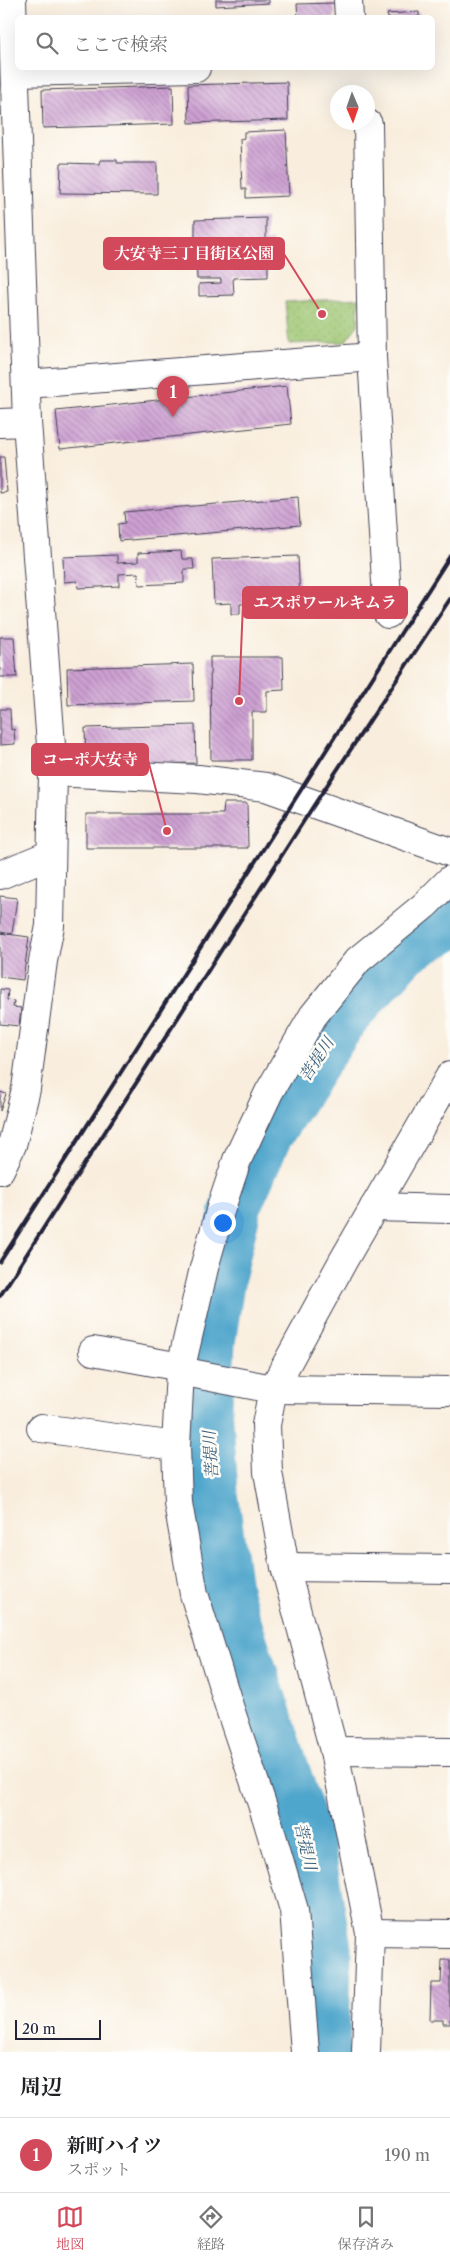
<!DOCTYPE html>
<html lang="ja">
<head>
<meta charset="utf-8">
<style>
  body { margin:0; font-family:"Libre Caslon Text","Noto Serif JP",serif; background:#f6f6f6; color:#202124 }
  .compass { position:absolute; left:330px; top:85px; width:45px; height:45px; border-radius:50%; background:#fff; box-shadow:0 5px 20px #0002; rotate:178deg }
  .scale { position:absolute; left:15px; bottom:12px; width:86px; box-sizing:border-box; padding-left:5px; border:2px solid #22223b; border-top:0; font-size:14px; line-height:18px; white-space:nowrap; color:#22223b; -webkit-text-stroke:4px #fdfcf7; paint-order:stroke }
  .you { position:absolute; left:222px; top:1222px; width:18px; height:18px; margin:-12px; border:4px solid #fff; border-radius:50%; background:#1a73e8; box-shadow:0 0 0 8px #1a73e833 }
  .badge { display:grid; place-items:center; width:32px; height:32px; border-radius:50%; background:#d1495b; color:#fff; font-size:16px; font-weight:700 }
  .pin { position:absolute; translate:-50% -41px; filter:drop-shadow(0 1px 2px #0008) }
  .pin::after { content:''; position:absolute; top:26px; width:18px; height:15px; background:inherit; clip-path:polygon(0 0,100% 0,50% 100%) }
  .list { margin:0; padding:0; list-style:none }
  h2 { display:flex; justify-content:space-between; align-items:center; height:65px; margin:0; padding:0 20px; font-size:21px }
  h2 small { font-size:16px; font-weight:400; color:#757577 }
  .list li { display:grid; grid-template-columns:32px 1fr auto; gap:15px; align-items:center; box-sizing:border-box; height:75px; padding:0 20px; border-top:1px solid #e0e0e0 }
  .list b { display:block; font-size:19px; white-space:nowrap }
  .list p { margin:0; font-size:16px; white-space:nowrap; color:#757577 }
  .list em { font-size:16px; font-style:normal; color:#757577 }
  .icon { flex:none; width:28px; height:28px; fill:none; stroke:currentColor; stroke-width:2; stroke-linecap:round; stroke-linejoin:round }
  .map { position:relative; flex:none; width:450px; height:2052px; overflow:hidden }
  .search { position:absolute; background:#fff; box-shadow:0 5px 20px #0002; left:15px; right:15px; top:15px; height:55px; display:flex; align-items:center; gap:12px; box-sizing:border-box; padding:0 18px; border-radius:8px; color:#757577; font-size:19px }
  .sheet { height:140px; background:#fff }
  nav { display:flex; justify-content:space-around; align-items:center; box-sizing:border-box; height:70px; border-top:1px solid #e0e0e0; background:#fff; font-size:14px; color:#757577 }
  nav a { display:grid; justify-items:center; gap:2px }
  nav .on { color:#d1495b }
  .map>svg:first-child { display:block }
  .park { fill:url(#park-dots); stroke:#607456 }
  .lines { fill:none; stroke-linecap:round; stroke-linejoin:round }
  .river { stroke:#4fa6cc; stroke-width:51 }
  .building { fill:url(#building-back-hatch) }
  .minor-casing { stroke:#424153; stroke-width:30 }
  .minor { stroke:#fff; stroke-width:28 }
  .rail { stroke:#22223b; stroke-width:4 }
  .labels { text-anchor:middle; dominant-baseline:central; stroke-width:5; stroke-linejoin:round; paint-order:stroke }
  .water-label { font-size:16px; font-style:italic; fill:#365d7c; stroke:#fdfcf7 }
  .leader { fill:none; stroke:#d1495b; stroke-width:2 }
  .callout-dot { fill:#d1495b; stroke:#fdfcf7; stroke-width:2 }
  .callout { fill:#d1495b; stroke:#d1495b; stroke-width:2 }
  .callout-label { font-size:16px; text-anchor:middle; font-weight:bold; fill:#fff }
</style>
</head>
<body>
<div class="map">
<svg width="450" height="2052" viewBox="0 0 450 2052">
  <defs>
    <pattern id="park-dots" width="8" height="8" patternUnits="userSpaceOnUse" patternTransform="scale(1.25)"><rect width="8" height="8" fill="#9ec672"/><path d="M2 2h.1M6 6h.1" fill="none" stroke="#88aa64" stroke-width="1.8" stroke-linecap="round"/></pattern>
    <pattern id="building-back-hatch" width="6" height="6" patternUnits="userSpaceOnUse" patternTransform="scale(1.25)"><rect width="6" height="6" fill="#cea1d3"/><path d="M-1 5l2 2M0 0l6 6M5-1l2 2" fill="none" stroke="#a783ac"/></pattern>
  </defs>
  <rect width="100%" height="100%" fill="#fdfcf7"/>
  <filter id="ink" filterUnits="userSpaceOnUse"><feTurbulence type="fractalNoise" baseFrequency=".02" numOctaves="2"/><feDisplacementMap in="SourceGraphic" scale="10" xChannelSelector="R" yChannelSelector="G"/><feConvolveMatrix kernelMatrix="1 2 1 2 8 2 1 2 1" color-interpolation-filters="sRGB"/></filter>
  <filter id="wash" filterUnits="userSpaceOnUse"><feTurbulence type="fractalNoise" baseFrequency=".0096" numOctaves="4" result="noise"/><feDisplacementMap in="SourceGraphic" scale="20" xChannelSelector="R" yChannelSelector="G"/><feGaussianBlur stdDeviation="1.12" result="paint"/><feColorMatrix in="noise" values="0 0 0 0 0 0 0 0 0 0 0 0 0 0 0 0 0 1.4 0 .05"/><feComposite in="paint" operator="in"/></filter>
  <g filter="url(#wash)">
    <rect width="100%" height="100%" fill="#f9eede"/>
    <polygon class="park" points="359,298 358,325 345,342 289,344 285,302"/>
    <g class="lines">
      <polyline class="river" points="324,2052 326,1948 308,1842 227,1596 213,1494 207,1406 210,1342 220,1277 237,1203 268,1133 341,1021 370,987 406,949 450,924"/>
    </g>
    <g id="blocks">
      <g class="building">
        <polygon points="216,0 269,0 269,3 216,6"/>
        <polygon points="334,3 335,18 298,18 297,4"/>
        <polygon points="419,12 419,18 388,18 387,14"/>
        <polygon points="287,82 288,120 189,123 188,85"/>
        <polygon points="173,86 174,124 43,128 42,90"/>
        <polygon points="286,130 289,196 246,198 246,189 242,189 240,139 244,138 244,132"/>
        <polygon points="100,160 117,160 117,163 157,163 157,194 60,193 61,163 99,164"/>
        <polygon points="266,218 266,241 273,241 273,252 268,251 268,277 233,278 234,295 199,296 199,284 221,283 221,279 197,279 196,255 192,255 191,245 195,245 195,220"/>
        <polygon points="287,386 291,424 60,449 56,411"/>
        <polygon points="0,457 4,457 7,492 0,493"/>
        <polygon points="298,497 300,525 119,541 118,524 125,523 124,512"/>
        <polygon points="181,551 182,559 193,559 194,569 184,569 184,583 139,585 138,573 119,574 119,586 78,588 77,581 64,582 63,557 117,555 117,563 138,562 138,553"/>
        <polygon points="298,556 300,601 287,602 287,612 277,612 276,603 240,604 240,614 231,614 231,603 214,604 212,559"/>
        <polygon points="0,637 14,637 17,677 0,677"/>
        <polygon points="210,657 283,657 284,690 267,691 267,712 252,712 252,760 211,760"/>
        <polygon points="193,664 194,701 68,705 67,668"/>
        <polygon points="0,709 10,709 11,730 14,729 15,744 0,745"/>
        <polygon points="195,725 196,763 86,765 85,728"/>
        <polygon points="224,803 247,803 248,848 86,848 86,814 223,814"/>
        <polygon points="0,896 17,898 12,934 0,932"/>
        <polygon points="0,933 29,937 23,980 0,977"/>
        <polygon points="0,989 8,990 7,1000 14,1001 13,1007 21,1008 19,1026 0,1024"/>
        <polygon points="0,1092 6,1094 0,1111"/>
        <polygon points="442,1960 450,1960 450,2024 443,2024 443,2020 430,2020 431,1983 441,1983"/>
      </g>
    </g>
  </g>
  <g filter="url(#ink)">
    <use href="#blocks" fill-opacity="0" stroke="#424153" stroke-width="1"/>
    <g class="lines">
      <g class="minor-casing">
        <g id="minor">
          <polyline points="348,0 349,18"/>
          <polyline points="15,72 196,68"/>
          <polyline points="368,124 372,357 388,614"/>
          <polyline points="27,384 372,357"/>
          <polyline points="0,423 27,422"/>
          <polyline points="53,772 198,779 266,787 450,852"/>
          <polyline points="0,875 51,854"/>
          <polyline points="0,1170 12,1145 26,1089 43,961 50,926 53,772 27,422 12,0"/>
          <polyline points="374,1207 450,1209"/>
          <polyline points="93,1351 181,1367"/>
          <polyline points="180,1371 273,1389 450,1391"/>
          <polyline points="41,1428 176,1446"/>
          <polyline points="285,1567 450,1569"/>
          <polyline points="334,1751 450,1752"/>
          <polyline points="370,1933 450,1934"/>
          <polyline points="305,2052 294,1910 267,1819 230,1709 194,1594 178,1503 176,1446 180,1371 204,1268 220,1211 237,1160 269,1092 313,1016 358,960 425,905 450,880"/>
          <polyline points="366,2052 370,1933 334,1751 285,1567 268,1472 266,1425 273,1389 343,1261 450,1076"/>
        </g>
      </g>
      <use href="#minor" class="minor"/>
      <g class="rail">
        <polyline points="0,1262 450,556"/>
        <polyline points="0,1296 314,805 450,599"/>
      </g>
    </g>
  </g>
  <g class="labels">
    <g class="water-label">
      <text transform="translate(316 1059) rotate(-57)">菩提川</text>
      <text transform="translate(210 1455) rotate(-94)">菩提川</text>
      <text transform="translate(306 1846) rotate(77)">菩提川</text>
    </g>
  </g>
  <path class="leader" d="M322 314L284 254M239 701L243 603M167 831L148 760"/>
  <g class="callout-dot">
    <circle cx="322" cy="314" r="5"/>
    <circle cx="239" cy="701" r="5"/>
    <circle cx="167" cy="831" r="5"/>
  </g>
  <g class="callout">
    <rect x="104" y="238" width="180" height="31" rx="5"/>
    <rect x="243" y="587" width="164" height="31" rx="5"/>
    <rect x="32" y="744" width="116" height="31" rx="5"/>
  </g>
  <g class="callout-label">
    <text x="194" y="259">大安寺三丁目街区公園</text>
    <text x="325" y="608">エスポワールキムラ</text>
    <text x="90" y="765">コーポ大安寺</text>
  </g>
</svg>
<svg class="compass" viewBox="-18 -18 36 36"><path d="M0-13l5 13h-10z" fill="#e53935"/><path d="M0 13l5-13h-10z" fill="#757577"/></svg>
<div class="scale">20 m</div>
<div class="you"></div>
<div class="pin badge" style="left:173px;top:417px">1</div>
<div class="search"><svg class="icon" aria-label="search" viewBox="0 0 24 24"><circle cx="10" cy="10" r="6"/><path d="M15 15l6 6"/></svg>ここで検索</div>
</div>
<section class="sheet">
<h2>周辺<small></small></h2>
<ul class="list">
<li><span class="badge">1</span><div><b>新町ハイツ</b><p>スポット</p></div><em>190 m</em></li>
</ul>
</section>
<nav>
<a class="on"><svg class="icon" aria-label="map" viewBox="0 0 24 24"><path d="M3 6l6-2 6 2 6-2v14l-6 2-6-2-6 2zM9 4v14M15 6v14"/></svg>地図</a>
<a><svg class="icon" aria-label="directions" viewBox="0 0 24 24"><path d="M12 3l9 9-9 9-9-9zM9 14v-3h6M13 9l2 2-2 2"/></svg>経路</a>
<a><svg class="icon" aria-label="saved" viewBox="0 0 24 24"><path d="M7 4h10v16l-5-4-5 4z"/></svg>保存済み</a>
</nav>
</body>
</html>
